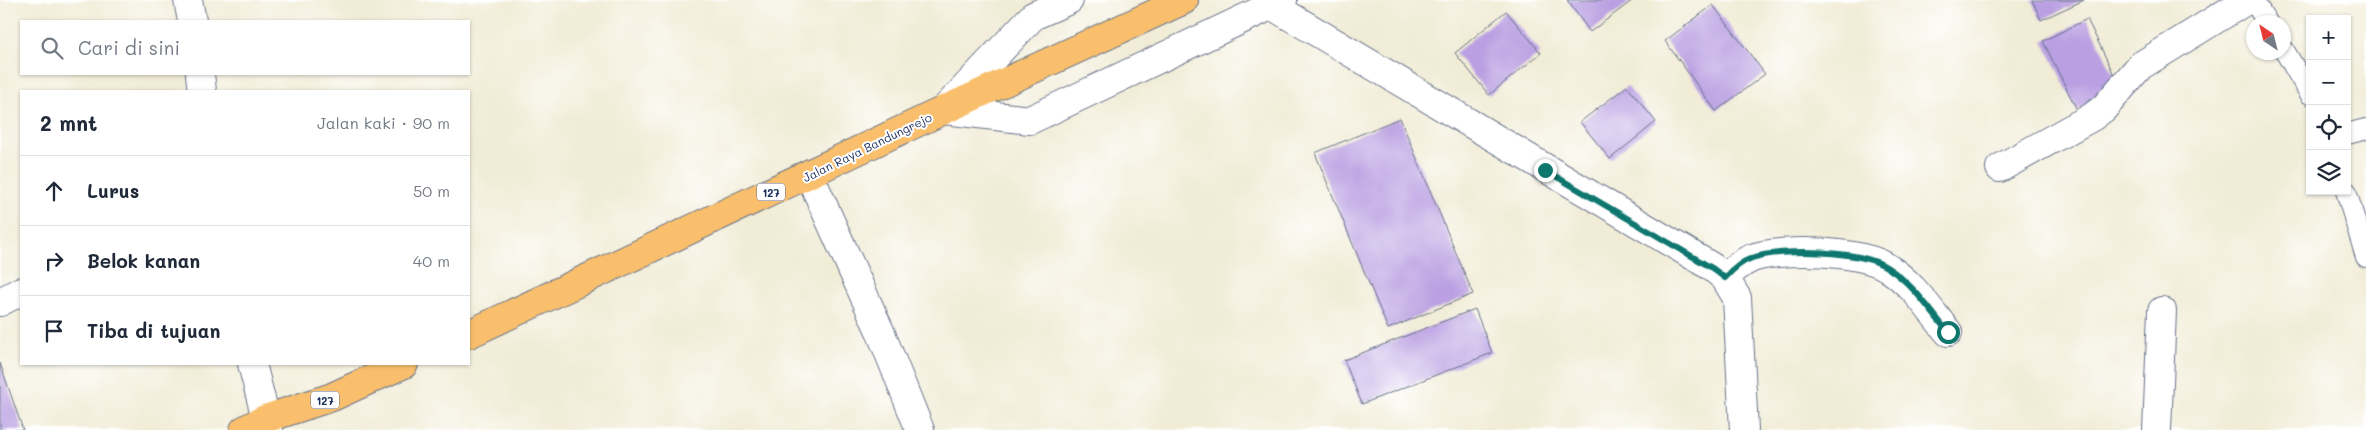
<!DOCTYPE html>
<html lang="id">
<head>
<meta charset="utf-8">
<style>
  body { margin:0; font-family:Mali,sans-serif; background:#f6f6f7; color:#1f2937 }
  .controls { position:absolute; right:15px; top:15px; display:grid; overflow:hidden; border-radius:0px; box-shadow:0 1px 4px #0004 }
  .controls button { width:45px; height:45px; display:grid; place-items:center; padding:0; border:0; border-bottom:1px solid #e0e1e3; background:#fff; color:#1f2937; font:25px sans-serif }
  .compass { position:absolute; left:2246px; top:15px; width:45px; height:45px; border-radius:50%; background:#fff; box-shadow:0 1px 4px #0004; rotate:325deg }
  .stop { position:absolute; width:15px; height:15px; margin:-11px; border:4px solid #0f766e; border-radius:50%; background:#fff }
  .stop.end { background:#0f766e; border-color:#fff; box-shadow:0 1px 5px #0008 }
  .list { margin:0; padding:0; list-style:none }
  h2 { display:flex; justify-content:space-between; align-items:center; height:65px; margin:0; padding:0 20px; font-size:21px }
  h2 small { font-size:16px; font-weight:400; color:#747a83 }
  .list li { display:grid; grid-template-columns:32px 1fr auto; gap:15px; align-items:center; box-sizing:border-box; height:70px; padding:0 20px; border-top:1px solid #e0e1e3 }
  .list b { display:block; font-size:19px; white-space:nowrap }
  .list em { font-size:16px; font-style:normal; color:#747a83 }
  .icon { flex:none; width:28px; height:28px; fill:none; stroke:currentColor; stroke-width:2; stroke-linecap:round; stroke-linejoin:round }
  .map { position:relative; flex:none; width:2366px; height:430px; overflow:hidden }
  .search { position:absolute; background:#fff; box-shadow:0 1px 4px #0004; left:20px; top:20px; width:450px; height:55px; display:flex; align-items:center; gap:12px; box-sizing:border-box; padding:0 18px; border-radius:0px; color:#747a83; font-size:19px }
  .panel { position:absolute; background:#fff; box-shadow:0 1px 4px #0004; left:20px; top:90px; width:450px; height:275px; border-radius:0px }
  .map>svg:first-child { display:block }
  .building { fill:#baa0e2 }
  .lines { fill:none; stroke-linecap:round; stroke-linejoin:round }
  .lane-casing { stroke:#667188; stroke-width:22 }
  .street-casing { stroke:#667188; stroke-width:30 }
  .primary-casing { stroke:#667188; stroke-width:30 }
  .lane { stroke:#fff; stroke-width:20 }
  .street { stroke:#fff; stroke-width:28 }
  .primary { stroke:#f9bf6d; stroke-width:28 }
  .route { stroke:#0f766e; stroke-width:6 }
  .labels { text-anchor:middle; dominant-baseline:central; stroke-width:4; stroke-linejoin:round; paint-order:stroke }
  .shield { fill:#fff; stroke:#5f6d8e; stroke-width:1 }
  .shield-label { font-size:11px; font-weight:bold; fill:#1b2f5e }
  .street-label { font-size:12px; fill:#1b2f5e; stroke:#fff }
</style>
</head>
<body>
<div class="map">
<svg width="2366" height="430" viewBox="0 0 2366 430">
  <rect width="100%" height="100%" fill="#fff"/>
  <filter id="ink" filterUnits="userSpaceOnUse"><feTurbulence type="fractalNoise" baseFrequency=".02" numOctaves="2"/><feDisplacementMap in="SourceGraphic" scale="10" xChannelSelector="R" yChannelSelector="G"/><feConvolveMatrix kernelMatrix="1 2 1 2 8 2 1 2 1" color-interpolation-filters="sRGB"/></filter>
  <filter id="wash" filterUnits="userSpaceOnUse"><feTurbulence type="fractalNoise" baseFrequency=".0096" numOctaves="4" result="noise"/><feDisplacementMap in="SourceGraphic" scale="20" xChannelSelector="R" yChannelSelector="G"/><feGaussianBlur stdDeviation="1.12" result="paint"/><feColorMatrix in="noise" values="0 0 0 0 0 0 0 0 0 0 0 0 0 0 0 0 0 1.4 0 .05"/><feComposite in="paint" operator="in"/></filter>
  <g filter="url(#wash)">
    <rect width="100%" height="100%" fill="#f1ecd6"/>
    <g id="blocks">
      <g class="building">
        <polygon points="1567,0 1633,0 1590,32"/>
        <polygon points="2032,0 2084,0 2041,20"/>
        <polygon points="1713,5 1765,74 1716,111 1665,41"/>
        <polygon points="1506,11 1541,53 1489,95 1455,53"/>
        <polygon points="2087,19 2121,89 2077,110 2043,41"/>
        <polygon points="1627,86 1656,122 1610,159 1580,122"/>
        <polygon points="1400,118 1473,294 1388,329 1315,153"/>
        <polygon points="1475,309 1492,353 1362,404 1344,360"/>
        <polygon points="0,363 23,430 0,430"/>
      </g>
    </g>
  </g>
  <g filter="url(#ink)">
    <use href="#blocks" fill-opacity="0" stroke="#667188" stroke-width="1"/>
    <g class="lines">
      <g class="lane-casing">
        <g id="lane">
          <polyline points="2253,0 2267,22"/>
          <polyline points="2284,50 2310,94"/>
          <polyline points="2347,134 2366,129"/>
          <polyline points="2346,191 2366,257"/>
        </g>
      </g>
      <g class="street-casing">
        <g id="street">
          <polyline points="188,0 192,21"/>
          <polyline points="1271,5 1712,267 1725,278 1737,298 1744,430"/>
          <polyline points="200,74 202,91"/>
          <polyline points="944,110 1030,120 1283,0"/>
          <polyline points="944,110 1033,16 1069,0"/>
          <polyline points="2000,168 2092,117 2104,108 2140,66 2247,0"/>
          <polyline points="809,174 880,331 920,430"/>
          <path d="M1725,278C1733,269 1741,263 1752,258C1782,248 1862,250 1888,268C1913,284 1929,309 1948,332"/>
          <polyline points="0,302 21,291"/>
          <polyline points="252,364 269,430"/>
          <polyline points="2157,430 2162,311"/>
        </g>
      </g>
      <g class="primary-casing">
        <g id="primary">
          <polyline points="469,334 944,110 1184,0"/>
          <polyline points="244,430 265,419 332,397 404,364"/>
        </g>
      </g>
      <use href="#lane" class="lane"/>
      <use href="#street" class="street"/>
      <use href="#primary" class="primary"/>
    </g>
  </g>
  <g class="lines" filter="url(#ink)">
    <path class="route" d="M1545,170L1712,268L1725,278C1733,269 1741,262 1752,258C1782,248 1862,250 1888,268C1913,284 1929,309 1948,332"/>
  </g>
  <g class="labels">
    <g class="shield">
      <rect x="757" y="183.5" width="28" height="17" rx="4"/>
      <rect x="311" y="391.5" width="28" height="17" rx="4"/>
    </g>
    <g class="shield-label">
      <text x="771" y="192">127</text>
      <text x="325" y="400">127</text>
    </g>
    <g class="street-label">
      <text transform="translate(867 147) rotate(-26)">Jalan Raya Bandungrejo</text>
    </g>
  </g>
</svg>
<div class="controls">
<button>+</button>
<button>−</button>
<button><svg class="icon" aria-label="locate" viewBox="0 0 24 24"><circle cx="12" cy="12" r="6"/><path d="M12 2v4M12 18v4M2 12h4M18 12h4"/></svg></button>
<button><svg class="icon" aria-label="layers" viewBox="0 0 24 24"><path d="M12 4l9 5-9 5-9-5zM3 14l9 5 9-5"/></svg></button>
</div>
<svg class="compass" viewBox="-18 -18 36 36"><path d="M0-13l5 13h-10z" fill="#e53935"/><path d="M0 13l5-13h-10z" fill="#747a83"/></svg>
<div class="stop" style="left:1948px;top:332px"></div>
<div class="stop end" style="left:1545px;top:170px"></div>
<div class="search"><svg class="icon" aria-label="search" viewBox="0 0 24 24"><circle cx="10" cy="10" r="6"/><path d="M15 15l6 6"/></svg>Cari di sini</div>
<section class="panel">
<h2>2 mnt<small>Jalan kaki · 90 m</small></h2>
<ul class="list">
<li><svg class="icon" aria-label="ahead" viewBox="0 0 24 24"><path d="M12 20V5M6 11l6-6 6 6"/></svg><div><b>Lurus</b></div><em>50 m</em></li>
<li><svg class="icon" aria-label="right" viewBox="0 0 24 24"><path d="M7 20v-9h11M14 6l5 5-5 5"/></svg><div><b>Belok kanan</b></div><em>40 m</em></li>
<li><svg class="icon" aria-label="arrive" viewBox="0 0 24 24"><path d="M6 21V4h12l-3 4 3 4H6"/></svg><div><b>Tiba di tujuan</b></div></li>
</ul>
</section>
</div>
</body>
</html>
